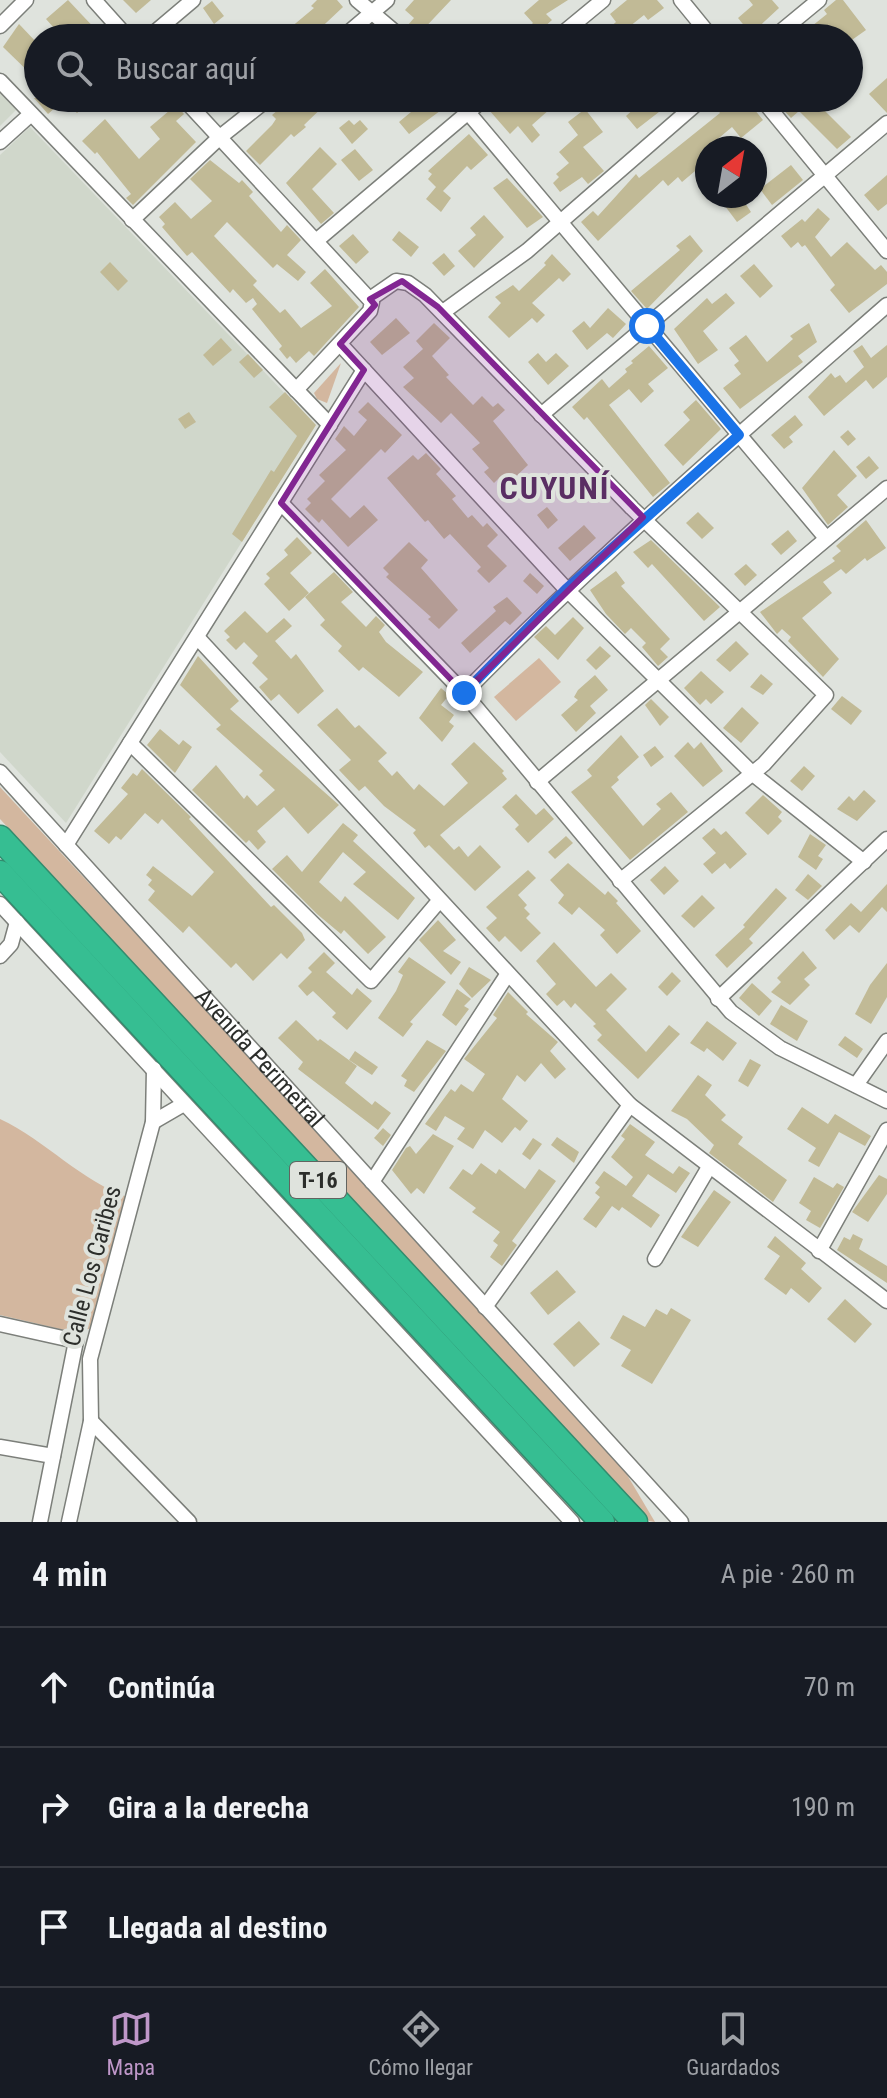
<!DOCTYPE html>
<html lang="es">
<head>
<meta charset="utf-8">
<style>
  body { margin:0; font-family:"Roboto Condensed",sans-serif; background:#242831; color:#f1f3f6 }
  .compass { position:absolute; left:695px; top:136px; width:72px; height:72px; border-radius:50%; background:#171b24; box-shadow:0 2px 6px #0004; rotate:31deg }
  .stop { position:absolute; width:24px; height:24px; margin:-18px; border:6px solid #1a73e8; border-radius:50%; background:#fff }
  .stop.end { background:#1a73e8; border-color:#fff; box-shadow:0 2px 8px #0008 }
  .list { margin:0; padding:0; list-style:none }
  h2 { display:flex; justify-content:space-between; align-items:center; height:104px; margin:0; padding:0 32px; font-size:34px }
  h2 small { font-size:26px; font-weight:400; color:#9ea1a6 }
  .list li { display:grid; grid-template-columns:52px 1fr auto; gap:24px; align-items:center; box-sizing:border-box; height:120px; padding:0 32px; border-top:2px solid #363941 }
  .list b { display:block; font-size:30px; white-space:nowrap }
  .list em { font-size:26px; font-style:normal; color:#9ea1a6 }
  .icon { flex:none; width:44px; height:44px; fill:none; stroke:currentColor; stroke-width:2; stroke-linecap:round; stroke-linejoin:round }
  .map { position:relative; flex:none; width:887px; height:1522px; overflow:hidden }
  .search { position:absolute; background:#171b24; box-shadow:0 2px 6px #0004; left:24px; right:24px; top:24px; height:88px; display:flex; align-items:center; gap:20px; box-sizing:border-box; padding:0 28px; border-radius:44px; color:#9ea1a6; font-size:30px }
  .sheet { height:464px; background:#171b24 }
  nav { display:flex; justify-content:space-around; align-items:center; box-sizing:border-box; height:112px; border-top:2px solid #363941; background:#171b24; font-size:22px; color:#9ea1a6 }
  nav a { display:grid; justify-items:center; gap:4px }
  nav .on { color:#bf97c9 }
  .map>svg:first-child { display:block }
  .built { fill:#d0d7cb }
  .green { fill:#d3b79f }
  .building { fill:#c1ba96 }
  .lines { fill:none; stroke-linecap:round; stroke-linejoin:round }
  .street-casing { stroke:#7c7f7a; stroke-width:17 }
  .highway-casing { stroke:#328c6e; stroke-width:27 }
  .street { stroke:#fff; stroke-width:14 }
  .highway { stroke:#36be92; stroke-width:24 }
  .route { stroke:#1a73e8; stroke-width:10 }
  .marked { fill:#822692; fill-opacity:0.2; stroke:#822692; stroke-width:6; stroke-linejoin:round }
  .labels { text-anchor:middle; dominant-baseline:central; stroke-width:8; stroke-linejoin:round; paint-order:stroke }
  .shield { fill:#dfe3dd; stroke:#626460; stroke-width:2 }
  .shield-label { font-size:22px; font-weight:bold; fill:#2c2e2b }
  .street-label { font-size:24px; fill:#2c2e2b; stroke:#dfe3dd }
  .district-label { font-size:32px; font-weight:bold; letter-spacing:2px; fill:#5a2e63; stroke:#dfe3dd }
</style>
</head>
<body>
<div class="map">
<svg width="887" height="1522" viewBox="0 0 887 1522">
  <rect width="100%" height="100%" fill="#dfe3dd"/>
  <g class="built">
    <polygon points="0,93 16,110 0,126"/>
    <polygon points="30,127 315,425 66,823 0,752 0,155"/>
  </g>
  <g class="green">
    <polygon points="341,363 327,403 317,399 314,393"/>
    <polygon points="539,658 561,682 516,721 494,697"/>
    <polygon points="0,787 399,1218 623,1468 655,1522 649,1521 0,819"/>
    <path d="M0,1119C47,1141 80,1181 130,1198L104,1307L89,1329L73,1332L0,1315Z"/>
  </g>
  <g class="building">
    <polygon points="68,0 83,16 104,38 44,38 54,28 46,19"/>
    <polygon points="123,0 151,0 136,13"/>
    <polygon points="317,0 337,0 343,7 310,38 278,38 314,8 311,6"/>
    <polygon points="414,0 451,0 418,35 408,25 414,18 405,10"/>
    <polygon points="539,0 568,0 546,14 552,20 532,38 517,38 533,23 524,13"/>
    <polygon points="627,0 657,0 664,8 648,20 644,15 615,38 598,38 616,22 610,14"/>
    <polygon points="749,0 772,0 779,8 751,34 738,18 753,5"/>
    <polygon points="836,0 843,0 866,30 849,42 841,32 833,38 797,38 827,14 824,10"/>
    <polygon points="212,1 224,16 214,24 203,8"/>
    <polygon points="19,24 38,44 38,81 3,47"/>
    <polygon points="179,26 190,38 165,38"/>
    <polygon points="887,78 887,113 869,94"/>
    <polygon points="34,98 93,98 77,113 64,100 48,114"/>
    <polygon points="292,98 332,98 304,125 306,127 294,137 291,134 260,165 246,151 272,125 276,119 272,115"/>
    <polygon points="410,98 446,98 448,105 409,134 399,122 417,107"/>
    <polygon points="503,98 541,98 550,109 532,125 540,135 532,143 518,126 510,134 489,110"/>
    <polygon points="629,98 677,98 637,129 626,116 636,107"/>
    <polygon points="725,98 745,98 763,120 741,138 732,127 707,148 707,161 682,182 678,177 668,186 663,180 598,241 581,222 593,211 598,216 636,174 639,178 720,113 715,106"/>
    <polygon points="784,98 812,98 851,137 837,149 799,111 791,118 778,104"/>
    <polygon points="176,105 184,114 176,121 196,142 133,205 126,198 131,194 97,152 95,154 82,141 105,119 139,159 160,139 150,127"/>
    <polygon points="585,109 603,132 583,147 604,171 588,184 582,177 560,192 553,183 559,177 556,174 569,163 559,152 578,135 568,122"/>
    <polygon points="349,120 354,125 360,120 368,129 352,144 339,128"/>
    <polygon points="469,134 488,155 471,170 467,166 443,191 451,198 441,212 426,199 436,187 428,179 432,174 428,171"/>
    <polygon points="320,147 337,164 312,189 334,213 321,224 286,183"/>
    <polygon points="355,149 373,170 359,181 341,160"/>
    <polygon points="210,160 239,183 242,180 253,192 249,196 281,232 287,225 301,240 287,255 306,272 298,281 277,264 273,268 227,222 214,236 257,281 253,285 280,313 285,309 301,328 332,306 310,283 325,269 359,307 314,356 309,351 296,363 290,356 287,359 279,349 282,346 252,309 257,304 253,298 246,303 233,289 230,293 192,252 187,256 162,227 165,224 159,217 175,202 191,219 212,201 190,179"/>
    <polygon points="791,165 803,180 772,205 760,189"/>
    <polygon points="887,175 887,204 878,211 864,195"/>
    <polygon points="507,178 543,217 527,228 493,188"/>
    <polygon points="737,197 741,197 751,212 737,222 725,206"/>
    <polygon points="818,208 830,219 815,237 831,257 847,242 875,270 881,265 887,272 887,284 849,313 830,290 835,285 805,245 802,247 798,242 791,248 781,236 802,219 805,222"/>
    <polygon points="484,215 504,237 474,268 458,251 476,235 470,228"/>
    <polygon points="399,231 419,247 411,257 392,240"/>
    <polygon points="353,234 369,252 356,264 339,246"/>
    <polygon points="690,235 703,251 647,309 631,291 680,250 676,246"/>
    <polygon points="444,253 455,266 444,276 432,263"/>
    <polygon points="552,254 571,274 563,282 559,278 532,303 545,315 537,323 532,318 509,338 488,317 501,303 495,297 513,285 519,291 546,265 544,263"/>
    <polygon points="110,262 128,281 118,291 100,272"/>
    <polygon points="754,264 773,286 760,298 740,276"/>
    <polygon points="726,293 735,303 703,331 718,350 698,364 674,329 707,298 712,304"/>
    <polygon points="608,308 626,324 613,338 607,333 587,350 572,331 584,321 590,328"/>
    <polygon points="396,318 410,333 382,355 370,342"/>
    <polygon points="434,323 450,338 432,356 449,375 446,377 473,405 482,396 493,407 498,403 505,410 493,421 528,465 507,485 500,477 494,483 484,472 489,468 472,449 480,443 451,413 441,423 403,387 414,378 403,367 423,349 416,341"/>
    <polygon points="809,323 817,342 798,356 803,362 740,409 723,388 741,374 734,365 739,361 729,348 746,335 767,362 793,339 790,336"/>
    <polygon points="221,338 232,350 213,366 203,355"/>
    <polygon points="862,345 871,358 887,345 887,377 873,389 866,380 824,416 808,397 831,373 835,378 840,375 846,383 864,367 853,351"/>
    <polygon points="649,346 668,368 648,384 654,391 641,403 629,389 609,405 670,483 653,497 587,417 584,420 572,407 602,379 609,388 627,372 625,369 633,363 631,361"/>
    <polygon points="538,353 546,362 556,353 569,366 548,385 528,362"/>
    <polygon points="248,354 263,370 254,378 239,362"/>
    <polygon points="285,392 316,425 242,542 232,534 271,470 274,472 297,436 269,407"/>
    <polygon points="696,400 721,429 683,466 664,445 690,420 683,412"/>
    <polygon points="368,402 402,435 385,453 381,449 331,499 350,518 364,505 378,520 348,547 322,519 319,523 305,509 311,503 307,499 325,481 319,475 346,450 335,439 344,426 354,436 367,420 358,412"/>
    <polygon points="189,412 196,422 185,429 178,419"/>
    <polygon points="795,415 803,425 789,437 793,442 784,449 771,435"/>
    <polygon points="848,430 856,439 848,446 840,437"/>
    <polygon points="834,450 857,476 837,495 848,507 828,525 802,488"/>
    <polygon points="426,453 441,469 436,474 456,496 452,499 468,518 472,515 483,527 487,523 498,535 487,546 507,566 489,583 477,571 481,567 450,534 444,539 428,520 425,522 387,478 413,455 418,460"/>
    <polygon points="869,456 879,468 866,479 856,467"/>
    <polygon points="547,507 558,520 548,529 537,515"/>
    <polygon points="698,512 714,528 702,539 686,523"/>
    <polygon points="866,520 886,548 867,561 865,558 846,574 841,569 823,582 832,593 802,618 839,659 823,677 788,641 791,637 782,629 777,634 760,612 835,561 832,558 841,551 836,546"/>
    <polygon points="584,525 596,538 570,561 558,548"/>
    <polygon points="788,530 797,541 781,555 771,544"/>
    <polygon points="297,537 312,553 290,573 309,593 289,611 264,584 270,578 266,574 288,555 284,550"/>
    <polygon points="651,540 720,607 704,621 652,564 648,568 633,552"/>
    <polygon points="409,542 428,560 421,568 458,610 439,629 428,619 431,617 386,577 389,574 383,568"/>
    <polygon points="746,564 757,575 745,586 734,574"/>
    <polygon points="616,571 625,583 621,586 670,639 660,649 668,657 658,666 642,647 646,643 631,628 625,634 606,614 590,590"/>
    <polygon points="334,572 353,592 341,602 366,627 376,616 385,625 379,632 386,642 423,672 399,697 363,667 359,671 338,651 342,646 320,625 325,620 305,597"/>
    <polygon points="530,573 544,586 537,594 523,581"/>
    <polygon points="507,597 522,613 510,625 505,621 470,653 461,643 496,611 493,607"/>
    <polygon points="245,611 267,633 284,618 292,626 275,641 291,659 296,654 324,691 298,714 279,694 271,701 259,687 268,679 252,663 258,656 244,642 236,650 226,640 230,637 224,631"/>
    <polygon points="573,617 584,628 558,660 534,637 546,626 555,635"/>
    <polygon points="736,641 749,654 730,672 716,660"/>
    <polygon points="600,646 611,656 596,670 586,660"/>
    <polygon points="198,656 239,701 230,709 339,805 308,834 284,807 257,831 266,842 258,850 249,840 246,843 192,790 216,765 244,799 247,795 257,806 275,790 259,775 263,771 216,729 221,725 180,685"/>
    <polygon points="701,671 724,692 711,704 706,699 700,705 684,688"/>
    <polygon points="761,674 773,684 763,695 750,687"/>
    <polygon points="595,675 608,690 590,706 596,713 576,732 561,715 578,700 574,697 578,690"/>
    <polygon points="441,688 449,695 441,705 454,715 449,722 454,726 442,742 419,718"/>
    <polygon points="842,696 862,711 851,725 831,709"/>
    <polygon points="651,699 669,717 660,726 645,705"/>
    <polygon points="742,707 759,723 741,743 723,728"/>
    <polygon points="337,708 355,728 359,725 387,753 378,761 392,776 397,771 414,790 419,784 444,806 468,783 451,764 474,742 504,771 502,773 507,779 440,835 454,850 459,846 468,857 480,845 501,867 475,891 429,845 425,848 413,833 416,830 384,806 365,786 359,791 339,770 351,760 317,725"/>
    <polygon points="160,729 179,745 183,740 192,747 175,773 147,745"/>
    <polygon points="621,735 639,757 617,777 619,780 611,787 643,826 661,809 656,804 671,792 688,812 630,860 571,792 592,776 587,770"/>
    <polygon points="688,742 694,749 701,742 723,771 703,787 674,756"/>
    <polygon points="655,746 664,757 651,767 643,755"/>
    <polygon points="804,766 815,776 802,791 790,781"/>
    <polygon points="142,769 191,817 189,819 271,907 274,905 302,933 305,940 287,959 281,953 253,981 236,963 231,968 189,926 183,933 148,900 155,891 148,885 152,880 146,875 153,866 192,896 214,872 162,819 158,824 145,813 121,840 116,836 109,844 94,831 128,794 121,788 133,773 137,776"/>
    <polygon points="864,790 876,801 857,821 837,809 849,796 854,801"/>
    <polygon points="516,794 536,815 544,808 554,819 528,843 515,829 519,825 502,807"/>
    <polygon points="763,795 782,812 778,817 782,821 768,835 745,813"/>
    <polygon points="343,823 358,835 353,841 415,898 398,920 353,884 366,872 343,852 319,882 341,902 345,896 386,937 368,954 344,930 341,934 317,914 272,869 287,855 302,872"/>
    <polygon points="714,828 721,835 726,831 747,854 730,869 725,863 712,874 703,864 716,853 702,838"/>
    <polygon points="810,834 826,845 818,856 823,859 816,870 798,857"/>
    <polygon points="566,836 573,843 555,859 548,852"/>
    <polygon points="568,863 605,895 608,891 618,901 616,903 641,931 617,954 600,935 605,930 579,907 572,915 558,903 564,895 550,880"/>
    <polygon points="665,866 679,881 664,895 650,880"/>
    <polygon points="528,870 536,878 518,895 527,905 524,908 530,914 526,918 541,933 521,952 505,936 499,942 486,928 497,918 486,907"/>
    <polygon points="808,874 822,886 808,900 795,890"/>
    <polygon points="887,884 887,912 882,907 859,933 850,925 834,940 825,930 851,903 861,912"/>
    <polygon points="776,888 787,898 749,939 753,943 727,968 715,955 745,927 743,925"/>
    <polygon points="702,895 715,908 694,928 681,916"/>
    <polygon points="438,920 456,940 443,951 461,962 451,975 419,940"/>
    <polygon points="554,942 596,987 611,973 627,989 606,1010 646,1052 669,1025 680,1034 638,1079 597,1040 602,1035 593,1026 596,1024 575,1003 571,1008 564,1000 557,1006 546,994 556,984 536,961"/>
    <polygon points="803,951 817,968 804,979 810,985 790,1005 771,992 781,982 777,978"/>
    <polygon points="324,952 335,963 326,972 352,995 357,988 372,1001 347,1030 332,1017 336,1013 313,991 307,996 298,986 312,972 308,968"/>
    <polygon points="409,957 446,982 410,1022 413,1024 403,1037 378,1018 396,991 403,975 398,972"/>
    <polygon points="887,963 887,997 871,1024 855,1014 870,985"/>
    <polygon points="469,967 491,980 472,998 459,984"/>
    <polygon points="672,972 681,981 667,996 658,987"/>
    <polygon points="752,983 772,1001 759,1016 739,998"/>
    <polygon points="457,989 471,999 464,1006 469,1009 456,1026 442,1015"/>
    <polygon points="508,992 528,1012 526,1014 558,1042 550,1051 566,1069 555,1079 541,1063 525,1082 517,1075 502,1099 528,1121 520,1131 515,1127 502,1143 485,1130 473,1149 457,1139 465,1128 445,1116 436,1131 425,1124 451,1089 455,1092 461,1084 473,1092 485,1074 464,1059 497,1018 493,1015"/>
    <polygon points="781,1005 808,1021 797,1041 770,1024"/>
    <polygon points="296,1020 318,1041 320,1039 357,1066 345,1083 372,1105 375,1101 391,1113 378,1130 298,1069 303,1062 278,1038"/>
    <polygon points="707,1021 737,1043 723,1061 707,1048 704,1052 690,1043"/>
    <polygon points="845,1036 863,1049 857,1058 838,1045"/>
    <polygon points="427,1040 446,1051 414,1092 404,1086 407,1080 401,1076"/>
    <polygon points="355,1051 378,1067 372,1075 349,1060"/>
    <polygon points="750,1059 761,1065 748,1087 738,1081"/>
    <polygon points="698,1075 712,1085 705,1095 726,1115 721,1120 743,1137 738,1144 787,1180 773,1202 709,1153 714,1145 687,1119 671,1111"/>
    <polygon points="802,1107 828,1124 835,1114 871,1136 865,1146 839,1132 819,1167 808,1161 816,1148 787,1129"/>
    <polygon points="630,1124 655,1142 645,1155 673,1174 679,1166 690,1173 676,1193 648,1174 632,1196 660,1215 651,1228 622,1207 619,1211 612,1206 596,1228 583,1219 600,1197 595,1193 600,1187 595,1183 604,1171 626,1186 633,1177 611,1157 625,1139 621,1136"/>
    <polygon points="383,1128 391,1135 383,1146 374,1138"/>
    <polygon points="433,1134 454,1146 424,1194 417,1188 411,1194 392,1170 406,1148 410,1146 416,1154"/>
    <polygon points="557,1137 579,1152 574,1163 551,1145"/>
    <polygon points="533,1138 542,1144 530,1160 522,1154"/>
    <polygon points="481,1163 496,1174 499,1169 525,1189 539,1169 556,1181 512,1241 517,1245 502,1266 490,1257 498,1245 493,1241 500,1232 472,1212 476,1208 449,1188 463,1169 472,1175"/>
    <polygon points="879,1175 887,1179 887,1194 868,1222 852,1212"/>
    <polygon points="814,1177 833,1188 837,1183 844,1187 820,1228 806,1220 811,1211 799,1203"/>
    <polygon points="714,1190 731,1202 698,1247 681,1237"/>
    <polygon points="853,1234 863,1239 859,1249 887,1266 887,1283 837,1250 844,1237 850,1240"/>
    <polygon points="775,1236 806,1263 801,1269 822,1288 809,1303 791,1288 786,1295 764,1279 780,1256 767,1247"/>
    <polygon points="557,1270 576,1292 548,1315 530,1293"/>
    <polygon points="845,1299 872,1324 855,1343 827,1319"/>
    <polygon points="671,1308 691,1320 652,1384 621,1366 631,1350 610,1338 623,1315 645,1327 656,1309 667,1315"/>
    <polygon points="579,1321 600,1344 574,1367 553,1344"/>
  </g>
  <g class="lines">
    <g class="street-casing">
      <g id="street">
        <polyline points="94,0 128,38"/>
        <polyline points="357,0 402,38"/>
        <polyline points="681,0 712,38"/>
        <polyline points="0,26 26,0"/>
        <polyline points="148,38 193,0"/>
        <polyline points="342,38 387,0"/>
        <polyline points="557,38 603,0"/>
        <polyline points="773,38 819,0"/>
        <polyline points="0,81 330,425"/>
        <polyline points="183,98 372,302 370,311 296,390"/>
        <polyline points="456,98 826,538"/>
        <polyline points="761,98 887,251"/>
        <polyline points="0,142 31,114"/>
        <polyline points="132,220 220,137 269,98"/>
        <polyline points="316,241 485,98"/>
        <polyline points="370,299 396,281 408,283 425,295 632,508 826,695 764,764 620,881"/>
        <polyline points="443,312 527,251 703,98"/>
        <polyline points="340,344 566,589 753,774 864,862"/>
        <polyline points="541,415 887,123"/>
        <polyline points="281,503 464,693 731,1012 780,1048 887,1101"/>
        <polyline points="197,637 630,1105 887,1301"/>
        <path d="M464,693C598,556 743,431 887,305"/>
        <polyline points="130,743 371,981 439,901"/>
        <path id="s1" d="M0,772L681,1522"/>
        <polyline points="537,782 887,488"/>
        <polyline points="66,845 364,370"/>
        <polyline points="0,904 572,1522"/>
        <polyline points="0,956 11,944 17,922"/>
        <polyline points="718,999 887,839"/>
        <polyline points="856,1085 887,1041"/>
        <polyline points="153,1122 184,1104"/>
        <polyline points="372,1182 507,975"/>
        <polyline points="819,1251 887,1130"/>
        <polyline points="655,1259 709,1167"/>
        <polyline points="485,1307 630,1105"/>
        <polyline points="0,1324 76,1341 40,1522"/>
        <polyline points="91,1421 189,1522"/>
        <polyline points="0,1447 53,1456"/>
        <polyline points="69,1522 91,1421 90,1359 153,1122 154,1069"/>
      </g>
    </g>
    <g class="highway-casing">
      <g id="highway">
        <polyline points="0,838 635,1522"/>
        <polyline points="0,873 602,1522"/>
      </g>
    </g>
    <use href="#street" class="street"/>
    <use href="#highway" class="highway"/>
  </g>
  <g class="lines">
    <polyline class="route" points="464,693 566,589 739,435 647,326"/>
  </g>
  <path class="marked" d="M402,281L438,307L643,517L464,693L281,503L364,370L340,344L375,305L370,299Z"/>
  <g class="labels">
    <rect class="shield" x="290" y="1162" width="56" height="36" rx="6"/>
    <g class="shield-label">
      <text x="318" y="1180">T-16</text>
    </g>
    <g class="street-label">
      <text stroke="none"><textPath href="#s1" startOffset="386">Avenida Perimetral</textPath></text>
      <text transform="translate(92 1266) rotate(-75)">Calle Los Caribes</text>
    </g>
    <g class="district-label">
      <text x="555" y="488">CUYUNÍ</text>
    </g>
  </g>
</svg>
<svg class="compass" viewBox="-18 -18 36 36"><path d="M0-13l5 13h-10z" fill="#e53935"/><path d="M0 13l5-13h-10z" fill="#9ea1a6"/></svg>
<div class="stop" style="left:647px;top:326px"></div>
<div class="stop end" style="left:464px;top:693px"></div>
<div class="search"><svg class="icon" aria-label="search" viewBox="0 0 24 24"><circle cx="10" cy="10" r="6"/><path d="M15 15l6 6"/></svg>Buscar aquí</div>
</div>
<section class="sheet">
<h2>4 min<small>A pie · 260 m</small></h2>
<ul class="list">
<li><svg class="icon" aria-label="ahead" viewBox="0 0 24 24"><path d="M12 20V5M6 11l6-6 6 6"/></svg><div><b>Continúa</b></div><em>70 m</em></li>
<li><svg class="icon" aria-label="right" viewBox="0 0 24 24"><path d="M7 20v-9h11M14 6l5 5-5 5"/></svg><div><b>Gira a la derecha</b></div><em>190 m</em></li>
<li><svg class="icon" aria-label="arrive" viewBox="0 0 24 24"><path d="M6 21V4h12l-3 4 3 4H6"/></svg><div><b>Llegada al destino</b></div></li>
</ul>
</section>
<nav>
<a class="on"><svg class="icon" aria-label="map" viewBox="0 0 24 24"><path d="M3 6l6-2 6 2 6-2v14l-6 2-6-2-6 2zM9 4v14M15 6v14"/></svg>Mapa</a>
<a><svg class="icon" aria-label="directions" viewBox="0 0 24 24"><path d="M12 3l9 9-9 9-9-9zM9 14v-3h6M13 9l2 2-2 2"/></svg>Cómo llegar</a>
<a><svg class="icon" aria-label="saved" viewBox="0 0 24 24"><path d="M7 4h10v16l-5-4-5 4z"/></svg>Guardados</a>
</nav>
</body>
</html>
